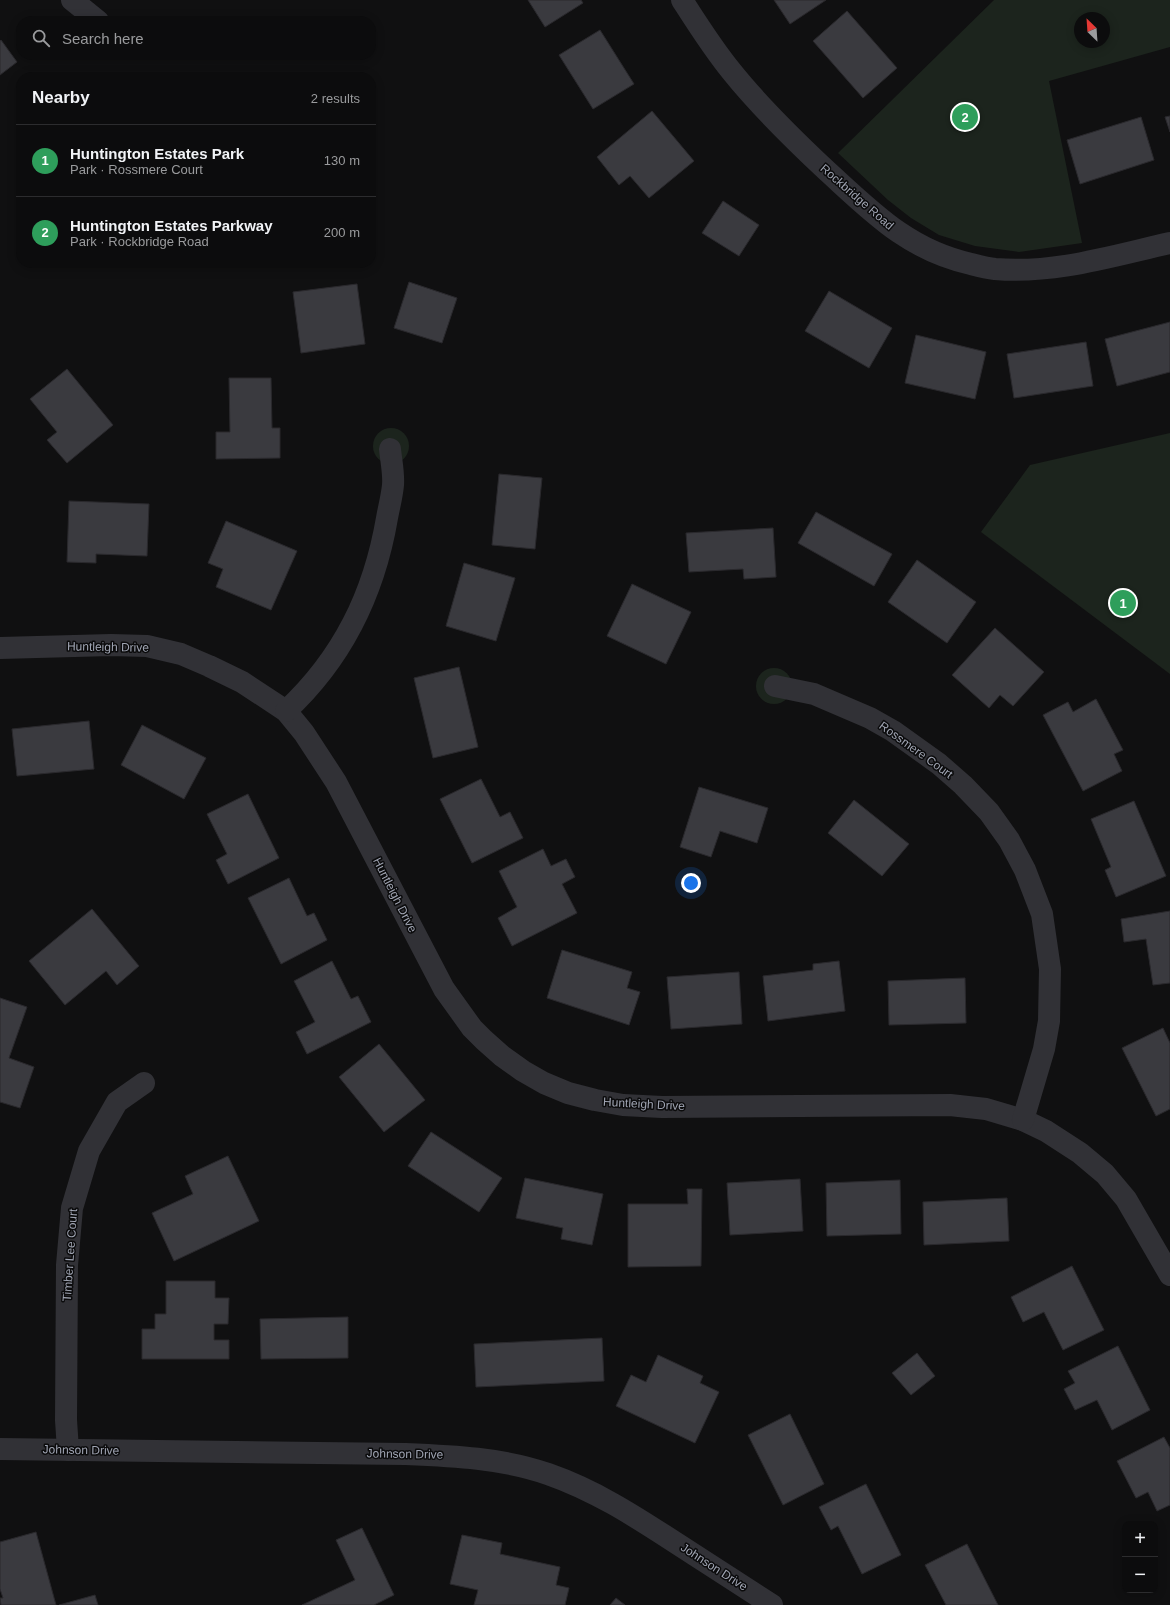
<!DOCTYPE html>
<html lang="en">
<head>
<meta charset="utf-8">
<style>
  body { margin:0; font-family:Arial,sans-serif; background:#1a1a1b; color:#f1f3f6 }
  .controls { position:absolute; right:12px; bottom:12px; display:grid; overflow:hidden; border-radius:8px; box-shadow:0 2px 10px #0003 }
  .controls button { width:36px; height:36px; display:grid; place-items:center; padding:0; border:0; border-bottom:1px solid #2c2c2e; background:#0c0c0d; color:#f1f3f6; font:20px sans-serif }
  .compass { position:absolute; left:1074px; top:12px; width:36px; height:36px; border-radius:50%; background:#0c0c0d; box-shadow:0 2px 10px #0003; rotate:335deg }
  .you { position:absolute; left:691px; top:883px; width:14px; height:14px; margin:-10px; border:3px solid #fff; border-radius:50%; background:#1a73e8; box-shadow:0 0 0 6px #1a73e833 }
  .badge { display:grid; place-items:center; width:26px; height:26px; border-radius:50%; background:#f9b420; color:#fff; font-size:13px; font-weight:700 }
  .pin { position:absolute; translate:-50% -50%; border:2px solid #fff; box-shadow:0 1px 4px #0006 }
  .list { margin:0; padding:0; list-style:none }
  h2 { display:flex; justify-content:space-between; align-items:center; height:52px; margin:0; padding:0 16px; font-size:17px }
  h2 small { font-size:13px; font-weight:400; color:#9a9b9d }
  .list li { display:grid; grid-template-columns:26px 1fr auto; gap:12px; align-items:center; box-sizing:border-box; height:72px; padding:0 16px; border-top:1px solid #2c2c2e }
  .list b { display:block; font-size:15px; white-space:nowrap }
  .list p { margin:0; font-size:13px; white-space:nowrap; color:#9a9b9d }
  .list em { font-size:13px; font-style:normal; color:#9a9b9d }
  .icon { flex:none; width:22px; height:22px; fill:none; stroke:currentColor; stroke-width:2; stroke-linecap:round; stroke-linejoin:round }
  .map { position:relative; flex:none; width:1170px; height:1605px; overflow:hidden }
  .search { position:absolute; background:#0c0c0d; box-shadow:0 2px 10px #0003; left:16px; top:16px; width:360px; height:44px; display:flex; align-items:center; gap:10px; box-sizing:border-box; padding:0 14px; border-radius:16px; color:#9a9b9d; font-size:15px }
  .panel { position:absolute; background:#0c0c0d; box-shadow:0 2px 10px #0003; left:16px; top:72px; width:360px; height:196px; border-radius:16px }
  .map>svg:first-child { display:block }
  .green { fill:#1c241d; fill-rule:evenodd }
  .building { fill:#3a3a3f; stroke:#2a292d }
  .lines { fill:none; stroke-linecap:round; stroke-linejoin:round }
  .minor { stroke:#313136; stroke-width:22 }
  .labels { text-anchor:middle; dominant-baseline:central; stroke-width:3; stroke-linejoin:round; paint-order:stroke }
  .street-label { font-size:12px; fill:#a0a5b3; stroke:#0b0b0c }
</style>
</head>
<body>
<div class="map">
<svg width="1170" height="1605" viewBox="0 0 1170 1605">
  <rect width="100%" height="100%" fill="#101011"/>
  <g class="green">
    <path d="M994,0H1170V47L1049,81L1082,243L1019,252L975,246L939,235L911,218L888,200L838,153ZM1080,18H1104V42H1080Z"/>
    <circle cx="391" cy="446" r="18"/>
    <polygon points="1170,433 1170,674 981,532 1030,465"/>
    <circle cx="774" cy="686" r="18"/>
  </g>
  <g class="building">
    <polygon points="528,0 581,0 583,3 545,27"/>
    <polygon points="774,0 826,0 790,24"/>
    <polygon points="847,11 897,68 863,98 813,41"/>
    <polygon points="600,30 634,84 593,109 559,55"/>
    <polygon points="1,40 17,62 0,75 0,41"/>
    <polygon points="652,111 694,161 649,198 630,176 619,185 597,157"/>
    <polygon points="1170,116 1170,132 1165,117"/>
    <polygon points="1141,117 1154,160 1080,184 1067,140"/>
    <polygon points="723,201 759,225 739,256 702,233"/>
    <polygon points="409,282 457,298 442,343 394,328"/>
    <polygon points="357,284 365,344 301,353 293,292"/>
    <polygon points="829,291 892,328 869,368 805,331"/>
    <polygon points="1170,322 1170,372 1117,386 1105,339"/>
    <polygon points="916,335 986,352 975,399 905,383"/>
    <polygon points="1086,342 1093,386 1014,398 1007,354"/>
    <polygon points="67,369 113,425 67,463 47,440 57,432 30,399"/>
    <polygon points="229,378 271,378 272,428 280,428 280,458 216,459 216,432 230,432"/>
    <polygon points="499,474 542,478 535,549 492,545"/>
    <polygon points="69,501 149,504 147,556 96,554 96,563 67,562"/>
    <polygon points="816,512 892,554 874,586 798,543"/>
    <polygon points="226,521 297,551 271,610 216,587 223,569 208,563"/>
    <polygon points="773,528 776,577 744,579 743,569 689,572 686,533"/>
    <polygon points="917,560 976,602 947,643 888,602"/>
    <polygon points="464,563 515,578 496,641 446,626"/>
    <polygon points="632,584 691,612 666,664 607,636"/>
    <polygon points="995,628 1044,672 1013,706 1000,695 989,708 952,675"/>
    <polygon points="459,667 478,747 433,758 414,678"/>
    <polygon points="1096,699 1123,750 1114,754 1122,771 1083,791 1043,715 1068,702 1073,712"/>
    <polygon points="89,721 94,769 17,776 12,729"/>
    <polygon points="142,725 206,758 184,799 121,765"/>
    <polygon points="481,779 500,817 510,812 523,838 472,863 440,799"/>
    <polygon points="699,787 768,808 757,843 720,831 711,857 680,847"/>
    <polygon points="248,794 279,858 228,884 216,860 227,854 207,814"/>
    <polygon points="854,800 909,844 882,876 828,833"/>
    <polygon points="1134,801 1166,876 1116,897 1105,870 1111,867 1091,819"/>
    <polygon points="543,849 551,866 566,859 575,877 562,884 577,913 512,946 498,918 517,907 499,871"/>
    <polygon points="289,878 307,916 314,913 327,940 281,964 248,898"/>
    <polygon points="92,909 139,966 117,985 106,971 65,1005 29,961"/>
    <polygon points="1170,911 1170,983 1153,985 1146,939 1124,942 1121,919"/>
    <polygon points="562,950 632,972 627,988 640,992 629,1025 547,998"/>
    <polygon points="332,961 351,999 358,996 371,1022 307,1054 296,1032 315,1022 294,981"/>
    <polygon points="839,961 845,1011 768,1021 763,976 813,970 813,964"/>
    <polygon points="739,972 742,1024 671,1029 667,977"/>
    <polygon points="965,978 966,1023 889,1025 888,981"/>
    <polygon points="0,998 27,1007 9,1058 34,1067 20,1108 0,1102"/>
    <polygon points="1163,1028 1170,1043 1170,1109 1156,1116 1122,1048"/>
    <polygon points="379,1044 425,1100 384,1132 339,1077"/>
    <polygon points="431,1132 502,1178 479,1212 408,1166"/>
    <polygon points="228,1156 259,1221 174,1261 152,1213 193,1194 185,1176"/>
    <polygon points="525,1178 603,1194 592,1245 561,1239 563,1228 516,1218"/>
    <polygon points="800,1179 803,1231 730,1235 727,1183"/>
    <polygon points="900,1180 901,1234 827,1236 826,1183"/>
    <polygon points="687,1189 702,1189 701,1266 628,1267 628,1204 688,1204"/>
    <polygon points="1007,1198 1009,1241 924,1245 923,1202"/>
    <polygon points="1072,1266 1104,1330 1063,1350 1044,1312 1023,1322 1011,1297"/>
    <polygon points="166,1281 215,1281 215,1298 229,1298 228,1324 214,1324 214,1340 229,1340 229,1359 142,1359 142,1329 155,1329 155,1314 166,1314"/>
    <polygon points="348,1317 348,1358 261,1359 260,1319"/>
    <polygon points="602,1338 604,1381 476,1387 474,1344"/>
    <polygon points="1118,1346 1150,1410 1112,1430 1097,1400 1075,1410 1064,1389 1075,1383 1068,1371"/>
    <polygon points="917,1353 935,1376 911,1395 892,1373"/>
    <polygon points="658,1355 703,1376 700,1383 719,1392 695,1443 616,1406 631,1375 646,1382"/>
    <polygon points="790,1414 824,1484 783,1505 748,1435"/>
    <polygon points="1164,1437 1170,1448 1170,1505 1157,1511 1148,1492 1136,1498 1117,1461"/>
    <polygon points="866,1484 901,1555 862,1574 838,1526 831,1530 819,1507"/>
    <polygon points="362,1528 394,1595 374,1605 302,1605 355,1580 336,1540"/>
    <polygon points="36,1532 56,1605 1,1605 0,1598 3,1598 0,1589 0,1542"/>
    <polygon points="462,1535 502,1543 500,1554 560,1567 556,1585 569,1588 565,1605 474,1605 478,1590 450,1584"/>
    <polygon points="967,1544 998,1605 946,1605 925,1565"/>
    <polygon points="95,1595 98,1605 59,1605"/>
    <polygon points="616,1598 625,1605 610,1605"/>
  </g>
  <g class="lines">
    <g class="minor">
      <polyline points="72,0 98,21"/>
      <path d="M682,0C698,25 713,49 732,72C760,107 793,139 826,170C872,212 908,250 971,264C979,266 987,268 995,269C1055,274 1112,256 1170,243"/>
      <polyline points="0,648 111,645 147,646 181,654 209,666 242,682 286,711 304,733 336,782 444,989 472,1028 484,1040 502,1056 523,1071 544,1083 568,1093 595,1100 623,1105 662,1107 950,1105 986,1109 1023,1120 1046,1131 1080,1153 1105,1174 1126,1199 1170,1275"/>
      <polyline points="775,686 814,694 870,718 893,731 939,764 963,785 989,812 1009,840 1025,870 1042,914 1050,969 1049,1021 1044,1049 1023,1120"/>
      <path d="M286,711C343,658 374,594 387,518C389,507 392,496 393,485C394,473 391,460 390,449"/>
      <path d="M0,1449L405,1454C453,1456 502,1458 548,1474C594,1490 633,1515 673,1541C706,1562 739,1584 772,1605"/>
      <polyline points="68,1450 66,1420 67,1265 72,1208 89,1151 117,1102 144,1083"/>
    </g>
  </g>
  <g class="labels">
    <g class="street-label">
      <text transform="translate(857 197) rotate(41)">Rockbridge Road</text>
      <text transform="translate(108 647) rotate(1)">Huntleigh Drive</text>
      <text transform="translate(916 750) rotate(36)">Rossmere Court</text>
      <text transform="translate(395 895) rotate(63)">Huntleigh Drive</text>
      <text transform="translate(644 1104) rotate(3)">Huntleigh Drive</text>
      <text transform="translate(70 1255) rotate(-86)">Timber Lee Court</text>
      <text transform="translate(81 1450) rotate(1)">Johnson Drive</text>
      <text transform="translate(405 1454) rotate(1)">Johnson Drive</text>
      <text transform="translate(714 1567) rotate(33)">Johnson Drive</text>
    </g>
  </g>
</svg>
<div class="controls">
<button>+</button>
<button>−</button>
</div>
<svg class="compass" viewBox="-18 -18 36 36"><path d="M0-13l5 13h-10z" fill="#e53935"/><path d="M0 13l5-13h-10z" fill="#9a9b9d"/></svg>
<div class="you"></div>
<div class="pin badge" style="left:1123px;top:603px;background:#2e9e5b">1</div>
<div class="pin badge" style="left:965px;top:117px;background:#2e9e5b">2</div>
<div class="search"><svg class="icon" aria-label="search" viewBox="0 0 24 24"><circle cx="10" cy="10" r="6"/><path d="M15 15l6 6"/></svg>Search here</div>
<section class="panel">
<h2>Nearby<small>2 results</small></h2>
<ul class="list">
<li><span class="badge" style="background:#2e9e5b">1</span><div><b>Huntington Estates Park</b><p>Park · Rossmere Court</p></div><em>130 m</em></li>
<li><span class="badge" style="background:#2e9e5b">2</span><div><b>Huntington Estates Parkway</b><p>Park · Rockbridge Road</p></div><em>200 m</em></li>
</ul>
</section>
</div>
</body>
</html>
